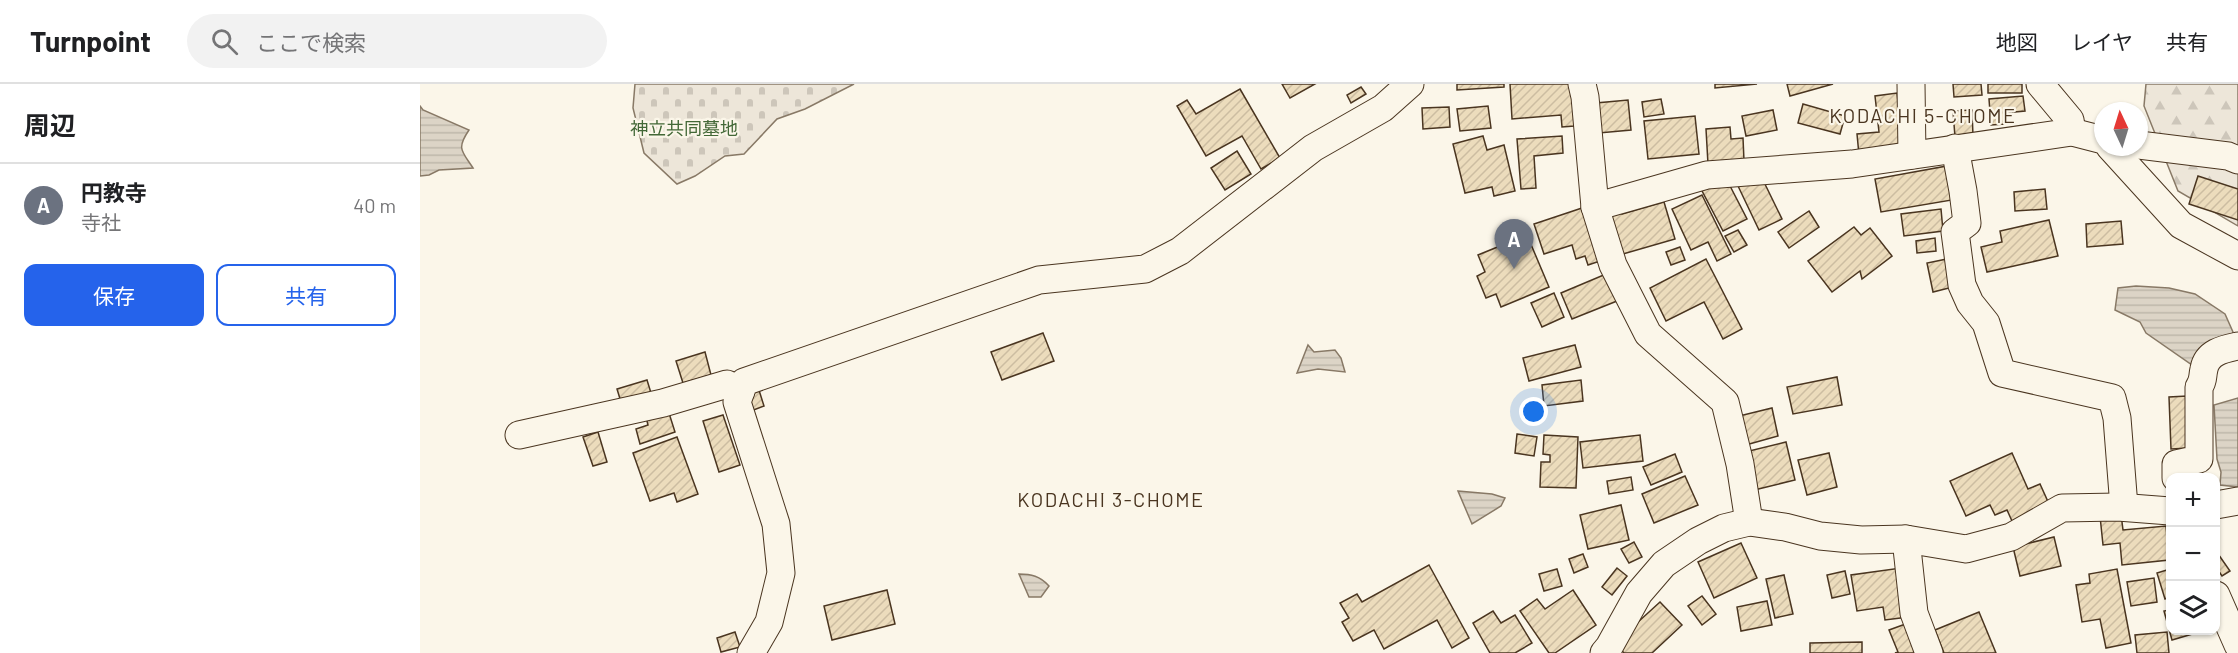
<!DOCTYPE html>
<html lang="ja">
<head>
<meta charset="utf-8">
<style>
  body { margin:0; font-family:Barlow,"Noto Sans JP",sans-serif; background:#f2f2f2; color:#202124 }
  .controls { position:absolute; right:18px; bottom:18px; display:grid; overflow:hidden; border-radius:12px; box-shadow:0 2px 4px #0004 }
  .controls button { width:54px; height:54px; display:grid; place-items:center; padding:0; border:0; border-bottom:2px solid #e0e0e0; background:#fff; color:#202124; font:30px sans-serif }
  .compass { position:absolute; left:1674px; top:18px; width:54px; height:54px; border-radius:50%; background:#fff; box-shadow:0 2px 4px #0004; rotate:356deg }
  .you { position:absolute; left:1114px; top:328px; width:21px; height:21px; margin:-15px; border:4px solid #fff; border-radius:50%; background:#1a73e8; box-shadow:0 0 0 9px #1a73e833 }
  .badge { display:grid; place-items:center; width:39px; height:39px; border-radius:50%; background:#2563eb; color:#fff; font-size:20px; font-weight:700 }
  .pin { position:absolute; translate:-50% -50px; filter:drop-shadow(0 2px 3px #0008) }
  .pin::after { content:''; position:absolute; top:32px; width:21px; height:18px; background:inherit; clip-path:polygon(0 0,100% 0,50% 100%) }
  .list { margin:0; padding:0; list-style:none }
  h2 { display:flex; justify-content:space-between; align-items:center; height:78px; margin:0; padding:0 24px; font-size:26px }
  h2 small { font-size:20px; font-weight:400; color:#757577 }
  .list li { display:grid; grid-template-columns:39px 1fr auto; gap:18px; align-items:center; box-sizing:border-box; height:84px; padding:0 24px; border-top:2px solid #e0e0e0 }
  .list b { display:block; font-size:22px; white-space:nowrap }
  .list p { margin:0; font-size:20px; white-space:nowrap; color:#757577 }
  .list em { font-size:20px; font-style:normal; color:#757577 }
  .actions { display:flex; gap:12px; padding:18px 24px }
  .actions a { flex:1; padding:14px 0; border:2px solid #2563eb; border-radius:12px; text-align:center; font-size:21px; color:#2563eb }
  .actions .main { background:#2563eb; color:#fff }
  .icon { flex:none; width:33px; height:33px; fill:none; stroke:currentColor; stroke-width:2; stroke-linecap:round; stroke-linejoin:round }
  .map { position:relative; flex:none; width:1818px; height:569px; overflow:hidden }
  header { display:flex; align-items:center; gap:36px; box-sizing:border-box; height:84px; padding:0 30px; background:#fff; border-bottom:2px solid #e0e0e0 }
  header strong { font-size:28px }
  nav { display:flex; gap:33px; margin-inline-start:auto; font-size:21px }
  .search { width:420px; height:54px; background:#f2f2f2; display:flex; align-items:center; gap:15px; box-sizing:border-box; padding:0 21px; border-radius:33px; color:#757577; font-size:22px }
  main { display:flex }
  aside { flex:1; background:#fff }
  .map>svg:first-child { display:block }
  .forest { fill:url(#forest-firs); stroke:#887966; stroke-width:1.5 }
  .cemetery { fill:url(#cemetery-stones); stroke:#887966; stroke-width:1.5 }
  .water { fill:url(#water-rules); stroke:#887966; stroke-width:1.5 }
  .building { fill:url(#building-hatch); stroke:#4a3520; stroke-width:1.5 }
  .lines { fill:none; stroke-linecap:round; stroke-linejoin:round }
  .minor-casing { stroke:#4a3520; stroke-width:29 }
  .minor { stroke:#fbf6e9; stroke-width:27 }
  .labels { text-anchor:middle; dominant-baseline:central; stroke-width:4.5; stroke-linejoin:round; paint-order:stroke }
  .park-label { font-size:18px; fill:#436837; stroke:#fbf6e9 }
  .neighbourhood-label { font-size:20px; letter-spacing:1.5px; fill:#4a3520; stroke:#fbf6e9 }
</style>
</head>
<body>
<header>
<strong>Turnpoint</strong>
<div class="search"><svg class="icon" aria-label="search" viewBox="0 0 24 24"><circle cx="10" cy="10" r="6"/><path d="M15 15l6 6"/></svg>ここで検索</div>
<nav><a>地図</a><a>レイヤ</a><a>共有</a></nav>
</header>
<main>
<aside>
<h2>周辺<small></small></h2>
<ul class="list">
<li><span class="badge" style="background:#6b7280">A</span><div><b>円教寺</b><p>寺社</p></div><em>40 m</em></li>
</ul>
<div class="actions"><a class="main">保存</a><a>共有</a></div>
</aside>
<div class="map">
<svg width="1818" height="569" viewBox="0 0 1818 569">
  <defs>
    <pattern id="forest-firs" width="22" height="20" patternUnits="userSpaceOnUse" patternTransform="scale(1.5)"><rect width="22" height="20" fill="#ede6d9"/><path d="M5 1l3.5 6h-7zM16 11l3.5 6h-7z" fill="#cdc6ba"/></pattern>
    <pattern id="cemetery-stones" width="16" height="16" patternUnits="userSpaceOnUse" patternTransform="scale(1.5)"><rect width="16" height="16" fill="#ede6d9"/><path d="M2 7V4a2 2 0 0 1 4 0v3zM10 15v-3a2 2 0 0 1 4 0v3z" fill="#cdc6ba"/></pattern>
    <pattern id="water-rules" width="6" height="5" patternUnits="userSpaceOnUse" patternTransform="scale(1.5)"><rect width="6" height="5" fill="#dcd4c6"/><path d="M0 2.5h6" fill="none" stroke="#beb7aa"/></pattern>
    <pattern id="building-hatch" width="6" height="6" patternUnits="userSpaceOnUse" patternTransform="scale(1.5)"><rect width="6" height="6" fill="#ecdcbc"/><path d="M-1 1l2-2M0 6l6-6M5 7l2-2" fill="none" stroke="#ccbda1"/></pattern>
  </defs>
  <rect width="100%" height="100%" fill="#fbf6e9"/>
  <polygon class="forest" points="1726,0 1818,0 1818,142 1758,107 1724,22"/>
  <polygon class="cemetery" points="215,0 434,0 385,25 357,35 324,70 305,72 275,92 257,100 224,69 213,24"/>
  <g class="water">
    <path d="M0,22L3,26L49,46C36,65 42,67 53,84L19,86L9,91L0,92Z"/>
    <polygon points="1716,202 1749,204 1775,210 1805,230 1813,248 1810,258 1775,283 1726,249 1720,238 1695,226 1698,204"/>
    <polygon points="888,261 894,268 915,266 921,274 925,288 898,285 877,289"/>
    <polygon points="1818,314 1818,403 1800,401 1801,388 1797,375 1794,321"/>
    <polygon points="1038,407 1072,410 1085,414 1081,422 1052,440"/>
    <path d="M599,490C611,490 620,492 629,502L621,513H609Z"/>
  </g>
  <g class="building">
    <polygon points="862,0 895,0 870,14"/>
    <polygon points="1037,0 1084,0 1084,3 1037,6"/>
    <polygon points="1090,0 1152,0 1154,42 1142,43 1141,31 1092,35"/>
    <polygon points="1295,0 1337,0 1295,4"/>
    <polygon points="1367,0 1413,0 1370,12"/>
    <polygon points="1533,0 1561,0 1562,11 1534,13"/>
    <rect x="1568" y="0" width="34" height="9"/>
    <polygon points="941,3 946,10 931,19 927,11"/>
    <polygon points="820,5 860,74 841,85 822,52 786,72 757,22 767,16 776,30"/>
    <polygon points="1477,9 1483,67 1439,71 1437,50 1459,48 1455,12"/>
    <polygon points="1603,12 1605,27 1584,29 1585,40 1571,41 1569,15"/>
    <polygon points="1241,15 1244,30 1224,33 1222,18"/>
    <polygon points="1208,16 1211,46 1179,49 1176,19"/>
    <polygon points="1383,20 1425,32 1420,50 1378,39"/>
    <polygon points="1068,22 1071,44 1040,47 1037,25"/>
    <polygon points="1029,23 1030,43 1003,45 1002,24"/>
    <polygon points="1353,26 1357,46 1326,52 1322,32"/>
    <polygon points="1552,26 1553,52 1535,53 1533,27"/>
    <polygon points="1275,32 1279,70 1228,75 1224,37"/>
    <polygon points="1310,43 1311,55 1323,54 1324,77 1288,80 1286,45"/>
    <polygon points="1063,52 1067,66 1084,61 1095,107 1074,112 1072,103 1045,109 1033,60"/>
    <polygon points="1142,52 1143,69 1114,72 1116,104 1101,105 1097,55"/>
    <polygon points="817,67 831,90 805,106 791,84"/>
    <polygon points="1527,82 1532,116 1461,128 1455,95"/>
    <polygon points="1341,92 1362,135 1339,146 1318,102"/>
    <polygon points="1778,92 1818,105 1818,136 1769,120"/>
    <polygon points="1308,98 1327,135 1303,147 1280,103"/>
    <polygon points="1625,105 1627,125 1595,127 1594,108"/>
    <polygon points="1282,111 1311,170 1297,177 1288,158 1271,166 1252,125"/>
    <polygon points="1244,118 1255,155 1196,172 1184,130 1201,126 1202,130"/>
    <polygon points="1168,122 1186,175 1168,181 1165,172 1156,175 1152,161 1124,170 1114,140"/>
    <polygon points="1521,125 1523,147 1484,152 1481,130"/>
    <polygon points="1389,127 1399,143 1369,164 1358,148"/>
    <polygon points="1629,136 1638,172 1567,188 1561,163 1582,158 1580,147"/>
    <polygon points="1701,137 1703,160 1667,163 1666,140"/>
    <polygon points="1434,143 1441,151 1450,144 1472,172 1442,195 1440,187 1412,208 1388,177"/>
    <polygon points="1318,146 1327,161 1314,168 1305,152"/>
    <polygon points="1107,151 1129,203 1081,223 1076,210 1066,214 1057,192 1065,188 1058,171"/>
    <polygon points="1515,154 1516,167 1497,169 1496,157"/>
    <polygon points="1260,163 1265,176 1251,181 1246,168"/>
    <polygon points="1286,175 1322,245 1303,255 1284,218 1246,237 1230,204"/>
    <polygon points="1527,175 1533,203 1513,208 1507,179"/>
    <polygon points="1186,190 1197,217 1152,235 1141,209"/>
    <polygon points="1134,209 1144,233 1122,243 1111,219"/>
    <polygon points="623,249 634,277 582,296 571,268"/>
    <polygon points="1155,261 1161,283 1109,297 1103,274"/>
    <polygon points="285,268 291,291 263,299 256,277"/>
    <polygon points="1417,293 1422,321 1373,330 1367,303"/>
    <polygon points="227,296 231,309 201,318 197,305"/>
    <polygon points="1161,296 1163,317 1124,322 1122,301"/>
    <polygon points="338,303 344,322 331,327 325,307"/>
    <polygon points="1767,312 1769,364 1751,365 1749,313"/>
    <polygon points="1352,324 1358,352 1322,362 1315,333"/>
    <polygon points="248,326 255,348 220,360 216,345 228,341 226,333"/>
    <polygon points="303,331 320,381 299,388 283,337"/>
    <polygon points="178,348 187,378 173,382 163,353"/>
    <polygon points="1097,350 1117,353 1114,372 1095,369"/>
    <polygon points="1124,351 1158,353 1156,404 1120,403 1121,378 1130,378 1130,371 1123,370"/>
    <polygon points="1220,351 1223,377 1163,384 1160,358"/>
    <polygon points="257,353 278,410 257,418 254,409 230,417 213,369"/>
    <polygon points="1366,358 1375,396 1334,406 1325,368"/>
    <polygon points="1409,369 1417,403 1387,411 1378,376"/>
    <polygon points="1592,369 1608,405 1620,400 1629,420 1592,437 1587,426 1575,431 1570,421 1546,432 1530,397"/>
    <polygon points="1255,370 1262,388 1231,401 1223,383"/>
    <polygon points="1265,392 1278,421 1234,439 1222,410"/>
    <polygon points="1211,393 1213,406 1189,410 1187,397"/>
    <polygon points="1201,421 1209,456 1168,465 1160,431"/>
    <polygon points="1701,430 1703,446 1746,442 1749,476 1702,481 1700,459 1683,461 1680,432"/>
    <polygon points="1634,453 1641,482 1600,492 1593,463"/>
    <polygon points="1214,458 1222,473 1209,479 1201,465"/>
    <polygon points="1321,459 1337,494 1294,514 1278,478"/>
    <polygon points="1796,467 1810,487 1802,492 1796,483"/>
    <polygon points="1163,470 1168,483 1154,489 1149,475"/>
    <polygon points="1009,481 1049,554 1032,564 1017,536 964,565 954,546 933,557 922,538 929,534 920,519 937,510 942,518"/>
    <polygon points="1197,484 1207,492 1192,511 1182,503"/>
    <polygon points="1481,484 1488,533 1465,536 1463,523 1437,527 1431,491"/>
    <polygon points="1137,485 1142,502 1124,507 1119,490"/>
    <polygon points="1697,485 1711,559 1686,564 1680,535 1662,538 1656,501 1670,499 1669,490"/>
    <polygon points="1750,485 1750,513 1745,515 1737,489"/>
    <polygon points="1425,487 1430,510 1412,514 1407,491"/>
    <polygon points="1364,491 1373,530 1355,534 1346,495"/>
    <polygon points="1734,494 1737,518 1711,522 1707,498"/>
    <polygon points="467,506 475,540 412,556 404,522"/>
    <polygon points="1153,506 1176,541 1135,569 1129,569 1100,527 1117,515 1125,525"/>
    <polygon points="1282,512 1296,530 1282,541 1268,522"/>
    <polygon points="1347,517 1352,541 1321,547 1317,523"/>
    <polygon points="1240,518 1262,541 1232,569 1204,569 1195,559"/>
    <polygon points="1750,526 1750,546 1786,546 1752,556 1744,527"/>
    <polygon points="1073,527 1081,539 1095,531 1112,559 1095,569 1070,569 1053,539"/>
    <polygon points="1559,528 1576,569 1524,569 1515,546"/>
    <polygon points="1491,538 1502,569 1475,569 1478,568 1469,546"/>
    <polygon points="315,548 320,563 301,568 297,554"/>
    <polygon points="1747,548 1749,569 1717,569 1715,551"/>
    <polygon points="1442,558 1442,569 1390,569 1390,559"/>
  </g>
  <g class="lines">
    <g class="minor-casing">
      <g id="minor">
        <polyline points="1162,0 1165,13 1175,123 1193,181 1228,250 1305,318 1320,380 1329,438"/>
        <polyline points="1491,0 1492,71"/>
        <polyline points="1620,0 1650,36 1652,48"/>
        <polyline points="1719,61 1808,72 1818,76"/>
        <polyline points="1690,63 1761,141 1818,172"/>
        <polyline points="1535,64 1543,107 1547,139 1535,148 1542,201 1550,219 1566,239 1582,289 1692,314 1697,334 1704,423"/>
        <polyline points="1175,123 1287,91 1432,80 1652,48 1683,56"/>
        <polyline points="99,351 243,319 307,300 321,307"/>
        <path d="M1756,394V380L1779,375V303C1784,296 1782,293 1784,285C1787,268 1804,265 1818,262"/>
        <polyline points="1796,421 1818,417"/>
        <polyline points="1486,455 1494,529 1509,569"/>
        <polyline points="1796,511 1818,561"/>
        <polyline points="331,569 349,538 361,489 356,440 317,318 324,298 619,196 725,185 760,167 893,64 963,24 990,0"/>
        <polyline points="1184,569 1189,563 1219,509 1244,480 1278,457 1304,444 1329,438 1365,443 1400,452 1441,456 1486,455 1546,465 1591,453 1642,424 1698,423 1750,427"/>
      </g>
    </g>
    <use href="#minor" class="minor"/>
  </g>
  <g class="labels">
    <g class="park-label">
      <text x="264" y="44">神立共同墓地</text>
    </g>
    <g class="neighbourhood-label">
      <text x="1503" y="31">KODACHI 5-CHOME</text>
      <text x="691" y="415">KODACHI 3-CHOME</text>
    </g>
  </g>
</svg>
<div class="controls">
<button>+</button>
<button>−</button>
<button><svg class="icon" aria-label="layers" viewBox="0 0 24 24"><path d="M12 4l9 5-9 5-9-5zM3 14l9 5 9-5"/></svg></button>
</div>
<svg class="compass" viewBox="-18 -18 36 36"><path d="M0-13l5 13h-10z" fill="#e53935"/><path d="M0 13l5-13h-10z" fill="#757577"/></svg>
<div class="you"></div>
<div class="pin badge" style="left:1094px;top:185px;background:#6b7280">A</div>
</div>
</main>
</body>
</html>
